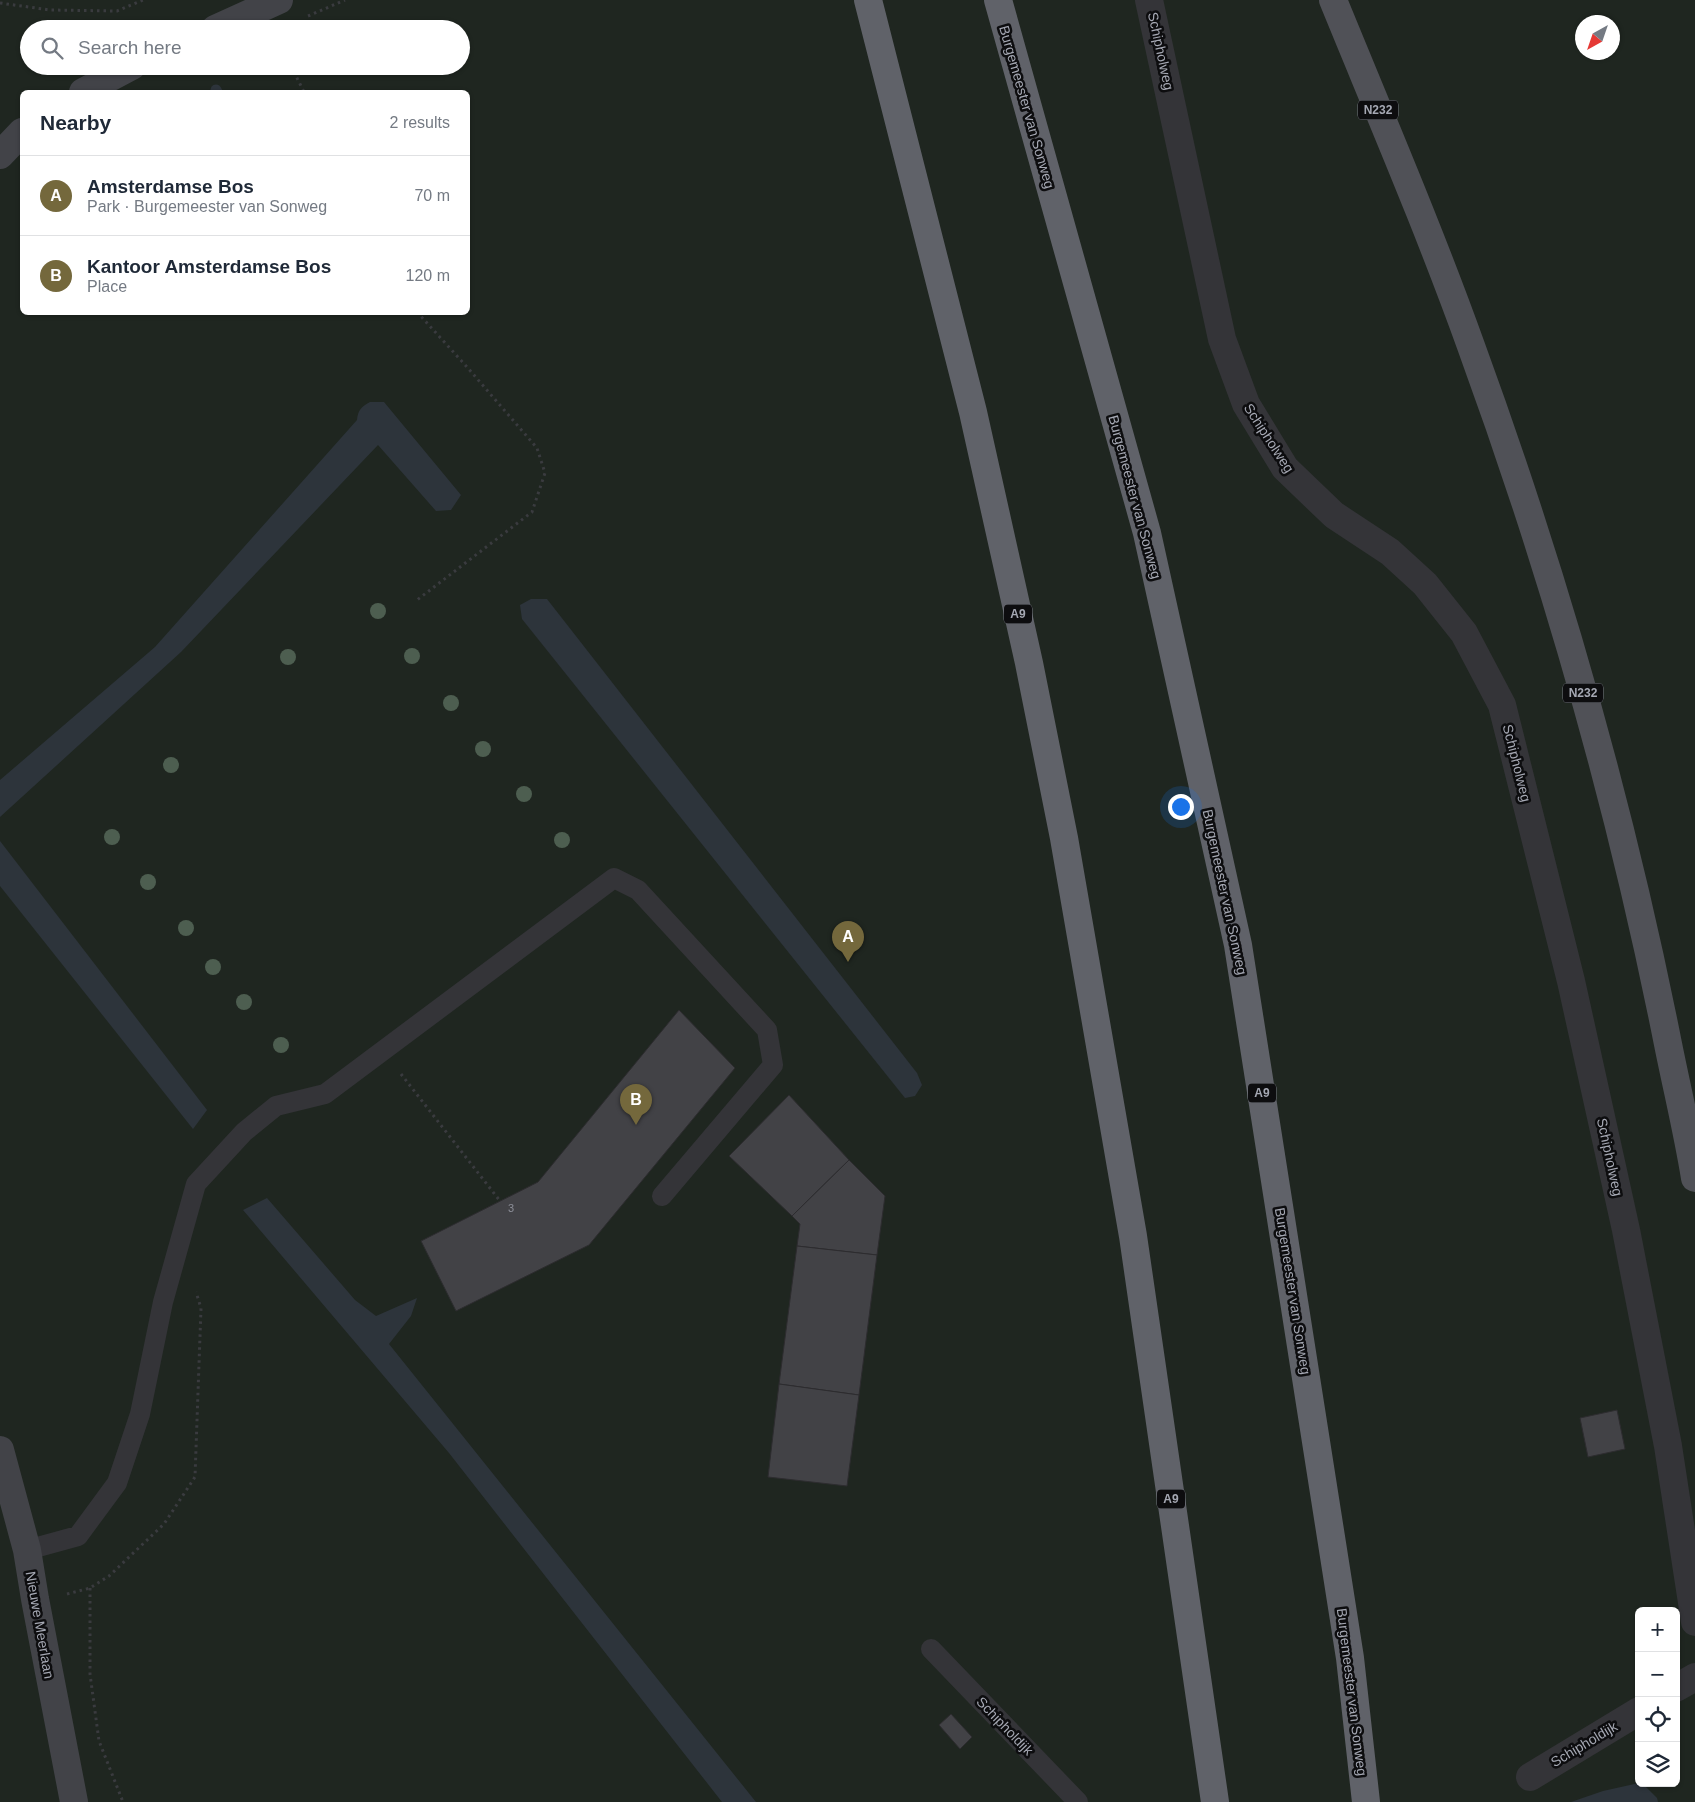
<!DOCTYPE html>
<html lang="en">
<head>
<meta charset="utf-8">
<style>
  body { margin:0; font-family:Arial,sans-serif; background:#f2f2f3; color:#1f2937 }
  .controls { position:absolute; right:15px; bottom:15px; display:grid; overflow:hidden; border-radius:8px; box-shadow:0 1px 4px #0004 }
  .controls button { width:45px; height:45px; display:grid; place-items:center; padding:0; border:0; border-bottom:1px solid #e0e1e3; background:#fff; color:#1f2937; font:25px sans-serif }
  .compass { position:absolute; left:1575px; top:15px; width:45px; height:45px; border-radius:50%; background:#fff; box-shadow:0 1px 4px #0004; rotate:220deg }
  .you { position:absolute; left:1180px; top:806px; width:18px; height:18px; margin:-12px; border:4px solid #fff; border-radius:50%; background:#1a73e8; box-shadow:0 0 0 8px #1a73e833 }
  .badge { display:grid; place-items:center; width:32px; height:32px; border-radius:50%; background:#74683c; color:#fff; font-size:16px; font-weight:700 }
  .pin { position:absolute; translate:-50% -41px; filter:drop-shadow(0 1px 2px #0008) }
  .pin::after { content:''; position:absolute; top:26px; width:18px; height:15px; background:inherit; clip-path:polygon(0 0,100% 0,50% 100%) }
  .list { margin:0; padding:0; list-style:none }
  h2 { display:flex; justify-content:space-between; align-items:center; height:65px; margin:0; padding:0 20px; font-size:21px }
  h2 small { font-size:16px; font-weight:400; color:#747a83 }
  .list li { display:grid; grid-template-columns:32px 1fr auto; gap:15px; align-items:center; box-sizing:border-box; height:80px; padding:0 20px; border-top:1px solid #e0e1e3 }
  .list b { display:block; font-size:19px; white-space:nowrap }
  .list p { margin:0; font-size:16px; white-space:nowrap; color:#747a83 }
  .list em { font-size:16px; font-style:normal; color:#747a83 }
  .icon { flex:none; width:28px; height:28px; fill:none; stroke:currentColor; stroke-width:2; stroke-linecap:round; stroke-linejoin:round }
  .map { position:relative; flex:none; width:1695px; height:1802px; overflow:hidden }
  .search { position:absolute; background:#fff; box-shadow:0 1px 4px #0004; left:20px; top:20px; width:450px; height:55px; display:flex; align-items:center; gap:12px; box-sizing:border-box; padding:0 18px; border-radius:28px; color:#747a83; font-size:19px }
  .panel { position:absolute; background:#fff; box-shadow:0 1px 4px #0004; left:20px; top:90px; width:450px; height:225px; border-radius:8px }
  .map>svg:first-child { display:block }
  .green { fill:#1f2620; fill-rule:evenodd }
  .water { fill:#2d343b }
  .lines { fill:none; stroke-linecap:round; stroke-linejoin:round }
  .stream { stroke:#2d343b; stroke-width:11 }
  .building { fill:#424246; stroke:#2d2c2f }
  .path { stroke:#3a3b3f; stroke-width:3; stroke-dasharray:2.5 4; stroke-linecap:butt }
  .lane { stroke:#343438; stroke-width:20 }
  .street { stroke:#343438; stroke-width:28 }
  .secondary { stroke:#424348; stroke-width:28 }
  .primary { stroke:#505157; stroke-width:28 }
  .highway { stroke:#606269; stroke-width:28 }
  .tree { fill:#4d5e50 }
  .labels { text-anchor:middle; dominant-baseline:central; stroke-width:5; stroke-linejoin:round; paint-order:stroke }
  .number-label { font-size:11px; fill:#8c8e98 }
  .shield { fill:#0d0d0f; stroke:#777a82; stroke-width:1 }
  .shield-label { font-size:12px; font-weight:bold; fill:#a5a8b3 }
  .street-label { font-size:14px; fill:#a5a8b3; stroke:#0d0d0f }
</style>
</head>
<body>
<div class="map">
<svg width="1695" height="1802" viewBox="0 0 1695 1802">
  <rect width="100%" height="100%" fill="#121214"/>
  <path class="green" d="M0,0H1695V1802H0ZM1582,22H1612V52H1582ZM29,29H461V66H29ZM22,92H468V312H22ZM1639,1611H1676V1783H1639Z"/>
  <g class="water">
    <path d="M370,402H384L461,495L451,510L436,511L378,445L181,652L0,817V780L155,647L357,420C358,410 361,407 370,402Z"/>
    <polygon points="531,599 547,599 917,1073 922,1085 915,1096 905,1098 522,619 520,605"/>
    <polygon points="0,841 207,1110 193,1129 0,886"/>
    <polygon points="267,1198 355,1300 376,1316 417,1298 411,1316 389,1344 756,1802 722,1802 449,1453 243,1210"/>
    <polygon points="1639,1783 1642,1783 1657,1798 1658,1802 1571,1802 1603,1791"/>
  </g>
  <g class="lines">
    <polyline class="stream" points="216,90 217,92"/>
  </g>
  <g class="building">
    <polygon points="679,1010 735,1068 589,1245 456,1311 421,1241 538,1182"/>
    <polygon points="789,1095 849,1160 792,1216 729,1156"/>
    <polygon points="849,1160 885,1196 877,1255 797,1246 800,1224 792,1216"/>
    <polygon points="797,1246 877,1255 859,1395 779,1384"/>
    <polygon points="779,1384 859,1395 847,1486 768,1477"/>
    <polygon points="1617,1410 1625,1449 1588,1457 1580,1418"/>
    <polygon points="951,1714 972,1737 960,1749 939,1725"/>
  </g>
  <g class="lines">
    <g class="path">
      <polyline points="0,3 50,10 117,11 143,0"/>
      <polyline points="308,16 345,0"/>
      <polyline points="291,66 304,92"/>
      <polyline points="417,312 467,367 537,448 545,473 532,512 417,600"/>
      <polyline points="401,1074 500,1201"/>
      <polyline points="90,1588 90,1674 99,1741 123,1802"/>
      <polyline points="67,1594 90,1588 109,1576 164,1524 195,1477 201,1308 196,1292"/>
    </g>
    <g class="lane">
      <polyline points="27,1550 78,1536 117,1483 140,1414 163,1302 196,1184 244,1132 276,1106 325,1094 614,878 638,890 767,1030 773,1065 662,1196"/>
      <polyline points="931,1649 1078,1802"/>
    </g>
    <g class="street">
      <polyline points="1149,0 1222,339 1246,404 1285,468 1334,515 1390,552 1425,584 1464,633 1502,705 1571,981 1626,1230 1668,1446 1695,1622"/>
      <polyline points="1676,1688 1695,1677"/>
      <polyline points="1530,1777 1639,1711"/>
    </g>
    <g class="secondary">
      <polyline points="215,29 279,0"/>
      <polyline points="83,92 132,66"/>
      <polyline points="0,155 22,132"/>
      <polyline points="0,1450 27,1550 35,1599 74,1802"/>
    </g>
    <path class="primary" d="M1333,0C1380,115 1429,229 1471,346C1554,573 1621,807 1668,1044C1677,1089 1688,1134 1695,1178"/>
    <g class="highway">
      <polyline points="868,0 973,412 1029,663 1064,838 1133,1236 1215,1802"/>
      <polyline points="998,0 1147,533 1238,945 1350,1658 1366,1802"/>
    </g>
  </g>
  <g class="tree">
    <circle cx="378" cy="611" r="8"/>
    <circle cx="412" cy="656" r="8"/>
    <circle cx="288" cy="657" r="8"/>
    <circle cx="451" cy="703" r="8"/>
    <circle cx="483" cy="749" r="8"/>
    <circle cx="171" cy="765" r="8"/>
    <circle cx="524" cy="794" r="8"/>
    <circle cx="112" cy="837" r="8"/>
    <circle cx="562" cy="840" r="8"/>
    <circle cx="148" cy="882" r="8"/>
    <circle cx="186" cy="928" r="8"/>
    <circle cx="213" cy="967" r="8"/>
    <circle cx="244" cy="1002" r="8"/>
    <circle cx="281" cy="1045" r="8"/>
  </g>
  <g class="labels">
    <g class="number-label">
      <text x="511" y="1208">3</text>
    </g>
    <g class="shield">
      <rect x="1358" y="100.5" width="40" height="19" rx="4"/>
      <rect x="1004" y="604.5" width="28" height="19" rx="4"/>
      <rect x="1563" y="683.5" width="40" height="19" rx="4"/>
      <rect x="1248" y="1083.5" width="28" height="19" rx="4"/>
      <rect x="1157" y="1489.5" width="28" height="19" rx="4"/>
    </g>
    <g class="shield-label">
      <text x="1378" y="110">N232</text>
      <text x="1018" y="614">A9</text>
      <text x="1583" y="693">N232</text>
      <text x="1262" y="1093">A9</text>
      <text x="1171" y="1499">A9</text>
    </g>
    <g class="street-label">
      <text transform="translate(1161 51) rotate(78)">Schipholweg</text>
      <text transform="translate(1027 107) rotate(74)">Burgemeester van Sonweg</text>
      <text transform="translate(1269 438) rotate(57)">Schipholweg</text>
      <text transform="translate(1135 497) rotate(75)">Burgemeester van Sonweg</text>
      <text transform="translate(1517 763) rotate(76)">Schipholweg</text>
      <text transform="translate(1225 892) rotate(78)">Burgemeester van Sonweg</text>
      <text transform="translate(1610 1157) rotate(78)">Schipholweg</text>
      <text transform="translate(1293 1291) rotate(81)">Burgemeester van Sonweg</text>
      <text transform="translate(40 1625) rotate(80)">Nieuwe Meerlaan</text>
      <text transform="translate(1352 1692) rotate(83)">Burgemeester van Sonweg</text>
      <text transform="translate(1005 1726) rotate(46)">Schipholdijk</text>
      <text transform="translate(1584 1744) rotate(-31)">Schipholdijk</text>
    </g>
  </g>
</svg>
<div class="controls">
<button>+</button>
<button>−</button>
<button><svg class="icon" aria-label="locate" viewBox="0 0 24 24"><circle cx="12" cy="12" r="6"/><path d="M12 2v4M12 18v4M2 12h4M18 12h4"/></svg></button>
<button><svg class="icon" aria-label="layers" viewBox="0 0 24 24"><path d="M12 4l9 5-9 5-9-5zM3 14l9 5 9-5"/></svg></button>
</div>
<svg class="compass" viewBox="-18 -18 36 36"><path d="M0-13l5 13h-10z" fill="#e53935"/><path d="M0 13l5-13h-10z" fill="#747a83"/></svg>
<div class="you"></div>
<div class="pin badge" style="left:848px;top:962px">A</div>
<div class="pin badge" style="left:636px;top:1125px">B</div>
<div class="search"><svg class="icon" aria-label="search" viewBox="0 0 24 24"><circle cx="10" cy="10" r="6"/><path d="M15 15l6 6"/></svg>Search here</div>
<section class="panel">
<h2>Nearby<small>2 results</small></h2>
<ul class="list">
<li><span class="badge">A</span><div><b>Amsterdamse Bos</b><p>Park · Burgemeester van Sonweg</p></div><em>70 m</em></li>
<li><span class="badge">B</span><div><b>Kantoor Amsterdamse Bos</b><p>Place</p></div><em>120 m</em></li>
</ul>
</section>
</div>
</body>
</html>
